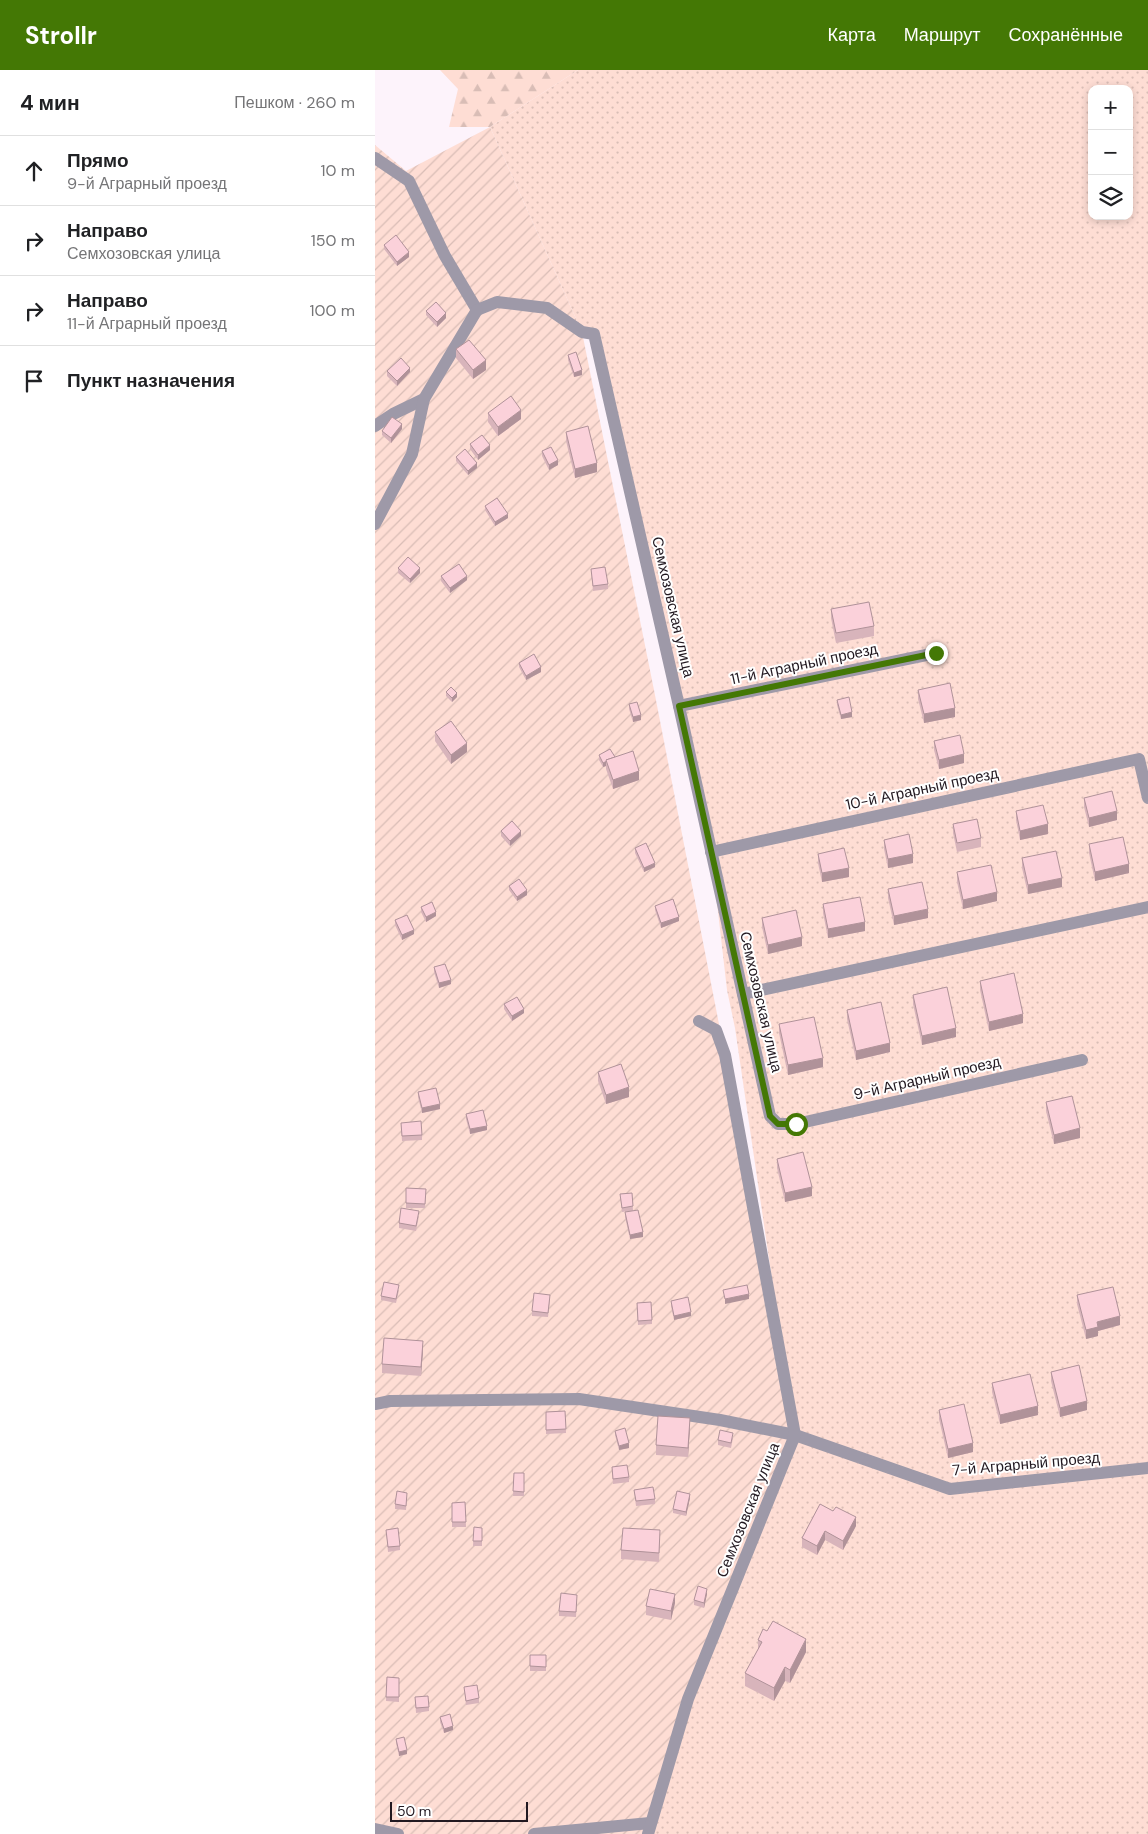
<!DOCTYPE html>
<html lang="ru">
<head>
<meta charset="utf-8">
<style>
  body { margin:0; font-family:"DM Sans",sans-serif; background:#f2f2f2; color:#202124 }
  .controls { position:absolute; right:15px; top:15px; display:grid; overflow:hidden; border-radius:10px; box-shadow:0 2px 8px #0003 }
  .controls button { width:45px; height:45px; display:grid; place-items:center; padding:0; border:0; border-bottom:1px solid #e0e0e0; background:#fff; color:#202124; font:25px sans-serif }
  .scale { position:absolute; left:15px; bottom:12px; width:138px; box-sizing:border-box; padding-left:5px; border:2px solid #221921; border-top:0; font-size:14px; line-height:18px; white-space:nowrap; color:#221921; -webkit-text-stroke:4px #fff; paint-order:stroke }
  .stop { position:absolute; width:15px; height:15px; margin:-11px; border:4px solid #447805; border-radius:50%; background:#fff }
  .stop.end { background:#447805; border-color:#fff; box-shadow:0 1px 5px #0008 }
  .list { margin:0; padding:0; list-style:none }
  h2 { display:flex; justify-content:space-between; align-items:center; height:65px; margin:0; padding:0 20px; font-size:21px }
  h2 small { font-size:16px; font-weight:400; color:#757577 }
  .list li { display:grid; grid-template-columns:32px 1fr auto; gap:15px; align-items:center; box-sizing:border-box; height:70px; padding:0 20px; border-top:1px solid #e0e0e0 }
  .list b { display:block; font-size:19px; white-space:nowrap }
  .list p { margin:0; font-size:16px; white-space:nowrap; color:#757577 }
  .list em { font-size:16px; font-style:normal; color:#757577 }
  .icon { flex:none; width:28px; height:28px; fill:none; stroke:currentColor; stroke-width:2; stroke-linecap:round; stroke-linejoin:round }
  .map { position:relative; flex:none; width:773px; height:1764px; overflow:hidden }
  header { display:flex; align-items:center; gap:30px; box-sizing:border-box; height:70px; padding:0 25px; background:#447805; color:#fff }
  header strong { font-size:24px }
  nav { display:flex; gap:28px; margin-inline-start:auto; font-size:18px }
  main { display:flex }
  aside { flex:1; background:#fff }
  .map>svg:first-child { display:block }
  .grass { fill:url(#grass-dots); fill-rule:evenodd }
  .forest { fill:url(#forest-firs) }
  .garden { fill:url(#garden-furrows) }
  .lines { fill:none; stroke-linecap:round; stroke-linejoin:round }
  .minor { stroke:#9e99a8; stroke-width:12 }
  .wall { fill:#d8b4bb }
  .shaded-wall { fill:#b09299 }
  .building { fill:#fbd1da; stroke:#b09299 }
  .route { stroke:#447805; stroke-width:6 }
  .labels { text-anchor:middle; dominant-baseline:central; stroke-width:4; stroke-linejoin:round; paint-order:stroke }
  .street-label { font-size:15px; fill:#221921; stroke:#fff }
</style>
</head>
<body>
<header>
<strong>Strollr</strong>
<nav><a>Карта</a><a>Маршрут</a><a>Сохранённые</a></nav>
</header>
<main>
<aside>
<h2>4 мин<small>Пешком · 260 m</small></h2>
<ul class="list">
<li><svg class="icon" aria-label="ahead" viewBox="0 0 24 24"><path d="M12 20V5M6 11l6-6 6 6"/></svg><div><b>Прямо</b><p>9-й Аграрный проезд</p></div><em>10 m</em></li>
<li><svg class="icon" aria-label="right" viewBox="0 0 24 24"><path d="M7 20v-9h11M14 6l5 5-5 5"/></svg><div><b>Направо</b><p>Семхозовская улица</p></div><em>150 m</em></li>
<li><svg class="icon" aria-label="right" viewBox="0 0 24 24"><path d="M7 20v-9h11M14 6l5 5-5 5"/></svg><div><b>Направо</b><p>11-й Аграрный проезд</p></div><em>100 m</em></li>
<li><svg class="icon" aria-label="arrive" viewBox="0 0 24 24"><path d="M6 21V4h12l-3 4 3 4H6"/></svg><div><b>Пункт назначения</b></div></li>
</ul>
</aside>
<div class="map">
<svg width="773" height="1764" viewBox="0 0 773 1764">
  <defs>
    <pattern id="grass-dots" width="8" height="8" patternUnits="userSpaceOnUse" patternTransform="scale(1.25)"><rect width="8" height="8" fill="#feddd4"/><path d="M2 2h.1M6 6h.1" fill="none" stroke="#d9bdb6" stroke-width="1.8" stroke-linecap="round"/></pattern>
    <pattern id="forest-firs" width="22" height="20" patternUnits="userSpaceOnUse" patternTransform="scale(1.25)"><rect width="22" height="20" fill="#feddd4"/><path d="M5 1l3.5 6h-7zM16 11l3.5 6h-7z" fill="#d9bdb6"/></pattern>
    <pattern id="garden-furrows" width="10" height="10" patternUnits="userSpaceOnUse" patternTransform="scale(1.25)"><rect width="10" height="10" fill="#feddd4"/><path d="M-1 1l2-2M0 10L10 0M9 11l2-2" fill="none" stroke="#d9bdb6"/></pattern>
  </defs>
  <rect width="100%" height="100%" fill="#fdf3fb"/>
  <path class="grass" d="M203,0H773V1764H273L313,1629L420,1365L360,958L352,920L336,781L219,265L207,262L115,57ZM717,19H754V146H717Z"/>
  <polygon class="forest" points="65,0 203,0 115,57 74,57 83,19"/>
  <polygon class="garden" points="115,57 207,262 279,620 350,985 420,1365 313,1628 273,1764 0,1764 0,75 31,101"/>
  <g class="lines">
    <g class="minor">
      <polyline points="0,88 34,111 70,186 102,240"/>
      <polyline points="102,240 122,232 172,238 207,262 219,264 304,636 395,1046 403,1054 421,1054 707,990"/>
      <polyline points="0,356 18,344 49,329"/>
      <polyline points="0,454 37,384 49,329 102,240"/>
      <polyline points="304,636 561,583"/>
      <polyline points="336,782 764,689 773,728"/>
      <polyline points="368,924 773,837"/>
      <polyline points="0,1334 15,1331 204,1329 345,1350 420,1365 575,1419 773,1398"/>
      <polyline points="0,1759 23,1764"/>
      <polyline points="159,1764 275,1753"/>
      <polyline points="273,1764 313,1629 420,1365 350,985 341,960 324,951"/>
    </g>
  </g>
  <g class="wall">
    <polygon points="9,175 34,187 22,196 9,179"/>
    <polygon points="51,241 71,248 62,257 51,245"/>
    <polygon points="81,279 111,300 98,309 81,288"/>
    <polygon points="193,285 207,305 199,307 193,290"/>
    <polygon points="12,301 35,302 22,316 12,306"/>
    <polygon points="113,343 146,349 123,366 113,352"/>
    <polygon points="27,359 16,373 7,365 7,361"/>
    <polygon points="191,362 222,402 200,408 191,371"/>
    <polygon points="95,374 115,380 103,390 95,379"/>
    <polygon points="167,381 183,395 174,400 167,386"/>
    <polygon points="81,387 102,398 93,405 81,391"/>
    <polygon points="110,436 133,448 120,456 110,440"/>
    <polygon points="23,498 45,503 35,513 23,503"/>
    <polygon points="216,499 233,514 233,519 218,521"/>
    <polygon points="66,506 92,510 75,523 66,511"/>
    <polygon points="456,539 499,556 499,566 461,573 456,548"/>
    <polygon points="144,593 166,602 151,610 144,597"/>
    <polygon points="543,620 580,647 549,653 543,629"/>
    <polygon points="71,622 82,627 77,632 71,626"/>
    <polygon points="462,630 477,647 466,649 462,635"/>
    <polygon points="254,634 266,650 258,652 254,639"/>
    <polygon points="60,662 92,682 76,694 60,671"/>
    <polygon points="559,671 589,693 564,699 559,680"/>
    <polygon points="224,685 240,687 264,710 238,719 231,699 231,696 228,697 224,690"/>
    <polygon points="709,728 742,750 714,757 709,737"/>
    <polygon points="641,741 673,764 645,770 641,750"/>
    <polygon points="578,754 606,768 606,777 582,782 578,763"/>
    <polygon points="126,761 146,766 135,776 126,766"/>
    <polygon points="509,770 538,793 513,798 509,779"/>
    <polygon points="714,774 754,803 720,811 714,783"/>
    <polygon points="260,778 280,797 269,802 260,783"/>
    <polygon points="443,784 474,807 447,812 443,793"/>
    <polygon points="647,788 687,817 653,824 647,798"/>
    <polygon points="582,802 622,831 588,839 582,812"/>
    <polygon points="134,816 152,825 142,831 134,820"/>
    <polygon points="513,819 553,848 519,855 513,828"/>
    <polygon points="448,834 490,861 453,868 448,843"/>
    <polygon points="280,836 304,851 286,858 280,840"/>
    <polygon points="46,837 61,846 51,852 46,842"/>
    <polygon points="387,848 427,876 393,884 387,857"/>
    <polygon points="20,850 39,864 27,870 20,855"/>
    <polygon points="59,897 76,914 64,918 59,902"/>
    <polygon points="605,911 648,953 614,961 605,920"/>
    <polygon points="538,925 581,967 547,975 538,934"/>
    <polygon points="129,934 149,943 137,951 129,939"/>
    <polygon points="472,940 515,982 481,990 472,949"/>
    <polygon points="404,954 448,997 413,1005 404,963"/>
    <polygon points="223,1002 254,1027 231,1034 223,1011"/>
    <polygon points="43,1022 65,1039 47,1043 43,1027"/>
    <polygon points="671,1032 705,1068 679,1074 671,1041"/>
    <polygon points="91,1044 112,1060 95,1064 91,1049"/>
    <polygon points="26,1053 47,1065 47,1070 27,1071"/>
    <polygon points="402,1089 437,1126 410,1132 402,1098"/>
    <polygon points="31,1118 51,1119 50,1138 31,1138"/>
    <polygon points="257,1123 258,1141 268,1167 255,1169 250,1147 250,1142 256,1141 247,1142 245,1124"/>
    <polygon points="44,1146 41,1161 24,1158 24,1153"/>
    <polygon points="24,1220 21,1233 6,1230 6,1226"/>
    <polygon points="702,1225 745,1255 723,1261 723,1266 711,1269 702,1234"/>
    <polygon points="175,1229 173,1247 157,1246 157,1241"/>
    <polygon points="296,1231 316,1246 299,1250 296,1236"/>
    <polygon points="262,1233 277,1250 277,1254 263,1255"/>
    <polygon points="48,1280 46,1306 7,1303 7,1294"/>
    <polygon points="676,1302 712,1340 685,1347 676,1311"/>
    <polygon points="617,1313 663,1345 625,1354 617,1322"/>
    <polygon points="564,1340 598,1382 573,1388 564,1349"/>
    <polygon points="190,1341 191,1363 171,1364 171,1342"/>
    <polygon points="315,1357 313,1387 281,1385 281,1375"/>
    <polygon points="240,1361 254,1378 244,1380 240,1365"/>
    <polygon points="358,1368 356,1378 343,1375 343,1370"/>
    <polygon points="237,1397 254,1407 254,1412 238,1414"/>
    <polygon points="139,1403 149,1403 149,1426 138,1426"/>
    <polygon points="259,1420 280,1429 280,1434 261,1436"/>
    <polygon points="32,1427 31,1440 20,1439 20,1434"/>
    <polygon points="315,1428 311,1446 298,1443 298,1439"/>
    <polygon points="90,1432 91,1457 77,1457 77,1433"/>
    <polygon points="445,1434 481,1456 468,1480 450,1470 442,1485 427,1477 427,1468"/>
    <polygon points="99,1457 107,1458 107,1476 98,1476"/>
    <polygon points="11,1460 25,1476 25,1480 13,1482"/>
    <polygon points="285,1469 284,1492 246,1489 246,1480"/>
    <polygon points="332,1524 329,1538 319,1535 319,1530"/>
    <polygon points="202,1529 201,1547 184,1546 184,1541"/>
    <polygon points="300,1533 296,1550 271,1545 271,1536"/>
    <polygon points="383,1570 431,1582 415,1613 410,1611 399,1631 370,1616 370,1603 383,1580"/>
    <rect x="155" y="1585" width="16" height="16"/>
    <polygon points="12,1607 24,1608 24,1632 11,1631"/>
    <polygon points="89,1617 104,1628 104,1633 91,1635"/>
    <polygon points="40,1627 54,1637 54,1641 41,1643"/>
    <polygon points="65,1647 78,1660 69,1663 65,1652"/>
    <polygon points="21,1669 32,1684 24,1686 21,1673"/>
  </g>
  <g class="shaded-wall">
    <polygon points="34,182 34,187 22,196 22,192"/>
    <polygon points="71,243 71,248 62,257 62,252"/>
    <polygon points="111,290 111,300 98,309 98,300"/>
    <polygon points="35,298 35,302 22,316 22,311"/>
    <polygon points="207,300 207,305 199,307 199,303"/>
    <polygon points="146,340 146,349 123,366 123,357"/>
    <polygon points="27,354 27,359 16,373 16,368"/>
    <polygon points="115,375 115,380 103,390 103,385"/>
    <polygon points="183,390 183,395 174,400 174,395"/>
    <polygon points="102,393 102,398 93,405 93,401"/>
    <polygon points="222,393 222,402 200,408 200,399"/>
    <polygon points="133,444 133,448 120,456 120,452"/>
    <polygon points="45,498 45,503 35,513 35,509"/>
    <polygon points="92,506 92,510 75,523 75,518"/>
    <polygon points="166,597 166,602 151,610 151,606"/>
    <polygon points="82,623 82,627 77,632 77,628"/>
    <polygon points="580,638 580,647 549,653 549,644"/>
    <polygon points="477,642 477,647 466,649 466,645"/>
    <polygon points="266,645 266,650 258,652 258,647"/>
    <polygon points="92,673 92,682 76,694 76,685"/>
    <polygon points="589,684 589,693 564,699 564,690"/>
    <polygon points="231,691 231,696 228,697 228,693"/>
    <polygon points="264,701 264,710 238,719 238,710"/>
    <polygon points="742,741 742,750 714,757 714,748"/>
    <polygon points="673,754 673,764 645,770 645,761"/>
    <polygon points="146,761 146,766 135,776 135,771"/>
    <polygon points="538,784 538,793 513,798 513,789"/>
    <polygon points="280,793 280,797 269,802 269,798"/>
    <polygon points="754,794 754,803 720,811 720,802"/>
    <polygon points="474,798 474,807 447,812 447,803"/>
    <polygon points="687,808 687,817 653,824 653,815"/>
    <polygon points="152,820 152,825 142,831 142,827"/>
    <polygon points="622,822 622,831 588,839 588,830"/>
    <polygon points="553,839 553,848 519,855 519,846"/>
    <polygon points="61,842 61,846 51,852 51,847"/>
    <polygon points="304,847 304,851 286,858 286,853"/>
    <polygon points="490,852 490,861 453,868 453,859"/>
    <polygon points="39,860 39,864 27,870 27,865"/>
    <polygon points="427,867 427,876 393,884 393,875"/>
    <polygon points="76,910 76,914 64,918 64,913"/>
    <polygon points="149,939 149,943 137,951 137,946"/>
    <polygon points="648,944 648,953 614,961 614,952"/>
    <polygon points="581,958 581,967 547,975 547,966"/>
    <polygon points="515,973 515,982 481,990 481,981"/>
    <polygon points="448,988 448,997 413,1005 413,995"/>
    <polygon points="254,1017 254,1027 231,1034 231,1025"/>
    <polygon points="65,1034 65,1039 47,1043 47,1038"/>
    <polygon points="112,1056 112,1060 95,1064 95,1059"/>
    <polygon points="705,1058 705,1068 679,1074 679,1065"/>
    <polygon points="437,1117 437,1126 410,1132 410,1123"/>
    <polygon points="268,1162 268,1167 255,1169 255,1165"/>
    <polygon points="374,1224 374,1229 350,1234 350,1229"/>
    <polygon points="316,1242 316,1246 299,1250 299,1246"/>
    <polygon points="745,1246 745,1255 723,1261 723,1266 711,1269 711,1260 722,1252"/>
    <polygon points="48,1271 48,1280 46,1306 46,1297"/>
    <polygon points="712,1331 712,1340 685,1347 685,1338"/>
    <polygon points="663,1336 663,1345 625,1354 625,1345"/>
    <polygon points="315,1348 315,1357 313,1387 313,1378"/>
    <polygon points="254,1373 254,1378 244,1380 244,1376"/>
    <polygon points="598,1373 598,1382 573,1388 573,1379"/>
    <polygon points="315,1424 315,1428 311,1446 311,1442"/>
    <polygon points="481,1447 481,1456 468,1480 468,1471"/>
    <polygon points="450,1461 450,1470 442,1485 442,1476"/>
    <polygon points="332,1519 332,1524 329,1538 329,1533"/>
    <polygon points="300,1524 300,1533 296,1550 296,1541"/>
    <polygon points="431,1569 431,1582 415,1613 415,1600"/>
    <polygon points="410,1597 410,1611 399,1631 399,1618"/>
    <polygon points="78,1656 78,1660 69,1663 69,1659"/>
    <polygon points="32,1680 32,1684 24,1686 24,1682"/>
  </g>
  <g class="building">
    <polygon points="21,165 34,182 22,192 9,175"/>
    <polygon points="61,232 71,243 62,252 51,241"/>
    <polygon points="94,270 111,290 98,300 81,279"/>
    <polygon points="201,282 207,300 199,303 193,285"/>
    <polygon points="26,288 35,298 22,311 12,301"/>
    <polygon points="136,326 146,340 123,357 113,343"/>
    <polygon points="17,347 27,354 16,368 7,361"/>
    <polygon points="213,356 222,393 200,399 191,362"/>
    <polygon points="107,365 115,375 103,385 95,374"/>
    <polygon points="176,377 183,390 174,395 167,381"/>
    <polygon points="90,379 102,393 93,401 81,387"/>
    <polygon points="122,428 133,444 120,452 110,436"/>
    <polygon points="33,487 45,498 35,509 23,498"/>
    <polygon points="84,494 92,506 75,518 66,506"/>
    <polygon points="230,497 233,514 218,516 216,499"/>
    <polygon points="494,532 499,556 461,563 456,539"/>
    <polygon points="159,584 166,597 151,606 144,593"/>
    <polygon points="575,613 580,638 549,644 543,620"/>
    <polygon points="76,617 82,623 77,628 71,622"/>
    <polygon points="474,627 477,642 466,645 462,630"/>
    <polygon points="262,632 266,645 258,647 254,634"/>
    <polygon points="76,651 92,673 76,685 60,662"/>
    <polygon points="585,665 589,684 564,690 559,671"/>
    <polygon points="235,679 240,687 231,690 232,691 228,693 224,685"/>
    <polygon points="258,681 264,701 238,710 231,690"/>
    <polygon points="737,721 742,741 714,748 709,728"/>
    <polygon points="668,735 673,754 645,761 641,741"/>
    <polygon points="602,749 606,768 582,773 578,754"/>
    <polygon points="137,751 146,761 135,771 126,761"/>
    <polygon points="534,764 538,784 513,789 509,770"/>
    <polygon points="748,767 754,794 720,802 714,774"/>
    <polygon points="271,773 280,793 269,798 260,778"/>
    <polygon points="469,778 474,798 447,803 443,784"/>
    <polygon points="681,781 687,808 653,815 647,788"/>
    <polygon points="616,795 622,822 588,830 582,802"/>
    <polygon points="144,809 152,820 142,827 134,816"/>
    <polygon points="547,812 553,839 519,846 513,819"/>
    <polygon points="485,827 490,852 453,859 448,834"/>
    <polygon points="298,829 304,847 286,853 280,836"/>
    <polygon points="57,832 61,842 51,847 46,837"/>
    <polygon points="421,840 427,867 393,875 387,848"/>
    <polygon points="32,845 39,860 27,865 20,850"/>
    <polygon points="70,894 76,910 64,913 59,897"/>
    <polygon points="639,903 648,944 614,952 605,911"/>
    <polygon points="572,917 581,958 547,966 538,925"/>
    <polygon points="142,927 149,939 137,946 129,934"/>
    <polygon points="506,932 515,973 481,981 472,940"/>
    <polygon points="439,947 448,988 413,995 404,954"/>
    <polygon points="246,994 254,1017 231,1025 223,1002"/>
    <polygon points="61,1018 65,1034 47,1038 43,1022"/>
    <polygon points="697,1026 705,1058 679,1065 671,1032"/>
    <polygon points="108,1040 112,1056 95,1059 91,1044"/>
    <polygon points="46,1051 47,1065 27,1066 26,1053"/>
    <polygon points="428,1082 437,1117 410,1123 402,1089"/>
    <polygon points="31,1118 51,1119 50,1134 31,1133"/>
    <polygon points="257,1123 258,1136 247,1138 245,1124"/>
    <polygon points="26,1138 44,1141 41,1156 24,1153"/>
    <polygon points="263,1140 268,1162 255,1165 250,1142"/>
    <polygon points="9,1212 24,1215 21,1229 6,1226"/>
    <polygon points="372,1215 374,1224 350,1229 348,1220"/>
    <polygon points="738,1217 745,1246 722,1252 723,1257 711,1260 702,1225"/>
    <polygon points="159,1223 175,1225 173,1243 157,1241"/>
    <polygon points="313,1227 316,1242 299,1246 296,1231"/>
    <polygon points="276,1232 277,1250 263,1251 262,1233"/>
    <polygon points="9,1268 48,1271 46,1297 7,1294"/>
    <polygon points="704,1295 712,1331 685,1338 676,1302"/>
    <polygon points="655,1304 663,1336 625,1345 617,1313"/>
    <polygon points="589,1334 598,1373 573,1379 564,1340"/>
    <polygon points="190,1341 191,1359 171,1360 171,1342"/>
    <polygon points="283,1346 315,1348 313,1378 281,1375"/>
    <polygon points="250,1358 254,1373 244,1376 240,1361"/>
    <polygon points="345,1360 358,1363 356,1373 343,1370"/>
    <polygon points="252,1395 254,1407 238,1409 237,1397"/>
    <polygon points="139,1403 149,1403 149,1422 138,1421"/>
    <polygon points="278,1417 280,1429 261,1431 259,1420"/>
    <polygon points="22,1421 32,1423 31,1436 20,1434"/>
    <polygon points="302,1421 315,1424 311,1442 298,1439"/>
    <polygon points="90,1432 91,1452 77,1452 77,1433"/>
    <polygon points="445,1434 458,1441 461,1437 481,1447 468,1471 450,1461 442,1476 427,1468"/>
    <polygon points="99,1457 107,1458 107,1471 98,1471"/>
    <polygon points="23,1458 25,1476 13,1477 11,1460"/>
    <polygon points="248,1458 285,1460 284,1483 246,1480"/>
    <polygon points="323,1516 332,1519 329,1533 319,1530"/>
    <polygon points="275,1519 300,1524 296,1541 271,1536"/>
    <polygon points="186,1523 202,1525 201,1542 184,1541"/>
    <polygon points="398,1551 431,1569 415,1600 410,1597 399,1618 370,1603 387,1572 383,1570 388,1559 392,1561"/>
    <polygon points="155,1585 171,1585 171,1597 155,1596"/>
    <polygon points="12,1607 24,1608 24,1627 11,1627"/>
    <polygon points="102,1615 104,1628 91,1631 89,1617"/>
    <polygon points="53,1626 54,1637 41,1638 40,1627"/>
    <polygon points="75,1644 78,1656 69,1659 65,1647"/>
    <polygon points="29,1667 32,1680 24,1682 21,1669"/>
  </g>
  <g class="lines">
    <polyline class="route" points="421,1054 403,1054 395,1046 304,636 561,583"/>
  </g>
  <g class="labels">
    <g class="street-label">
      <text transform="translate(298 537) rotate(77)">Семхозовская улица</text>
      <text transform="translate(429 594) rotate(-12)">11-й Аграрный проезд</text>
      <text transform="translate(547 719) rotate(-12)">10-й Аграрный проезд</text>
      <text transform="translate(386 932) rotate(77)">Семхозовская улица</text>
      <text transform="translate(552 1008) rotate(-13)">9-й Аграрный проезд</text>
      <text transform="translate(651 1394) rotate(-5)">7-й Аграрный проезд</text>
      <text transform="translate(373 1440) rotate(-68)">Семхозовская улица</text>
    </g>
  </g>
</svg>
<div class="controls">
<button>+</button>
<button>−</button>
<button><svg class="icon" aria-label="layers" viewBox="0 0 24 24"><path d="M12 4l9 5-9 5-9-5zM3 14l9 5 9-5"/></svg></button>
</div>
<div class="scale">50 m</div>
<div class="stop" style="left:421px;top:1054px"></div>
<div class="stop end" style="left:561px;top:583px"></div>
</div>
</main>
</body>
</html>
